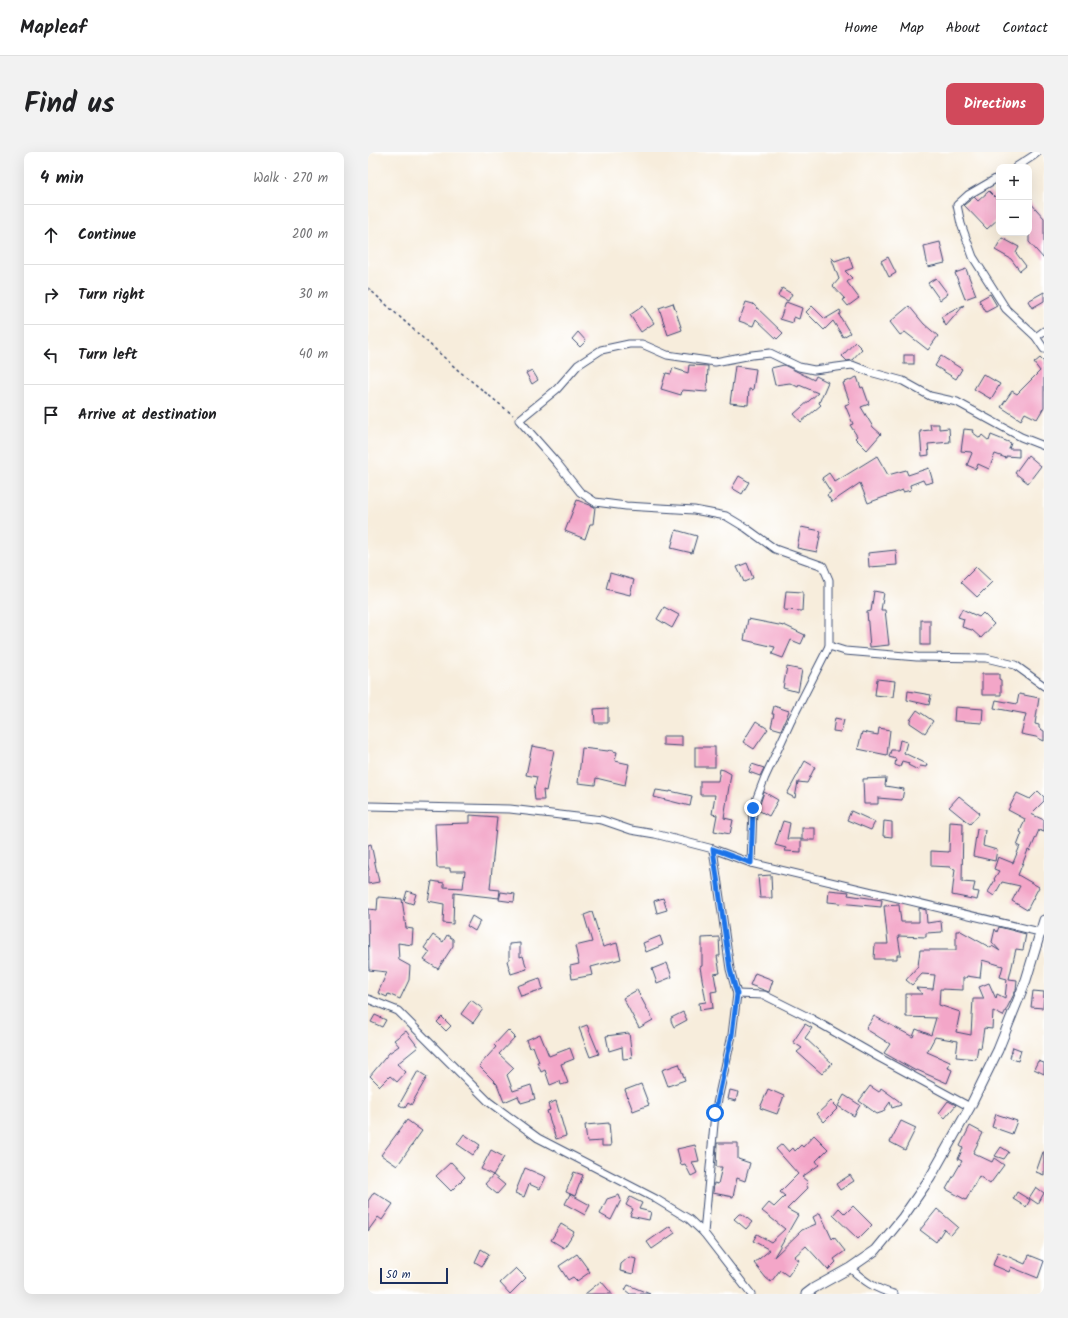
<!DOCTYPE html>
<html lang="en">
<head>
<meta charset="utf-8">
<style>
  body { margin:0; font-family:Kalam,sans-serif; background:#f2f2f2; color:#202124 }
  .controls { position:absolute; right:12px; top:12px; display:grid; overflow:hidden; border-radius:8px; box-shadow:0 4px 16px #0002 }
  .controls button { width:36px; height:36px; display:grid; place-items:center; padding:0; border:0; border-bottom:1px solid #e0e0e0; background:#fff; color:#202124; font:20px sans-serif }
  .scale { position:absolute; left:12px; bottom:10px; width:68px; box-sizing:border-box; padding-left:4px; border:2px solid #1b2f5e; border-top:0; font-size:11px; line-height:14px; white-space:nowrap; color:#1b2f5e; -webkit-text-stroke:3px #fff; paint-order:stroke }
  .stop { position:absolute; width:12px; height:12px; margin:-9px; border:3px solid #1a73e8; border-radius:50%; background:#fff }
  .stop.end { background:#1a73e8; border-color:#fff; box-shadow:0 1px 4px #0008 }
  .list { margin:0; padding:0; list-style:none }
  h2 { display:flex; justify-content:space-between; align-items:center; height:52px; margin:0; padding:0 16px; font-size:17px }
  h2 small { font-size:13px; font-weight:400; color:#757577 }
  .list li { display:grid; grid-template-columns:26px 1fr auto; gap:12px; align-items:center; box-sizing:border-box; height:60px; padding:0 16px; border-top:1px solid #e0e0e0 }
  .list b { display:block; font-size:15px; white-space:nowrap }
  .list em { font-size:13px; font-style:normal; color:#757577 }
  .icon { flex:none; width:22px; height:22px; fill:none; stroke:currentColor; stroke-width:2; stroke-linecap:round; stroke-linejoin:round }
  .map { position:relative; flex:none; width:676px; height:1142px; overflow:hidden; border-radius:8px }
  header { display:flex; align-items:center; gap:24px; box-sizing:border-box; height:56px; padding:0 20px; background:#fff; border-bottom:1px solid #e0e0e0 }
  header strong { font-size:19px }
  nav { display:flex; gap:22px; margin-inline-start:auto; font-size:14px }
  .intro { display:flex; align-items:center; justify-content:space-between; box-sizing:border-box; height:96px; padding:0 24px }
  h1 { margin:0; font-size:28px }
  .button { padding:10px 18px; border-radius:8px; background:#d1495b; color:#fff; font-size:14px; font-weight:700 }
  main { display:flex; gap:24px; padding:0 24px }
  aside { flex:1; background:#fff; border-radius:8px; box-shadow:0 4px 16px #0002 }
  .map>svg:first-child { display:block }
  .building { fill:#f3a6c8; fill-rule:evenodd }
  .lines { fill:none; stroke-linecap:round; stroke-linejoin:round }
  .minor-casing { stroke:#3c4c71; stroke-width:9 }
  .tertiary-casing { stroke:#3c4c71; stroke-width:11 }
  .path { stroke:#3c4c71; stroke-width:1.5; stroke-dasharray:3 3; stroke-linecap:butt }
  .minor { stroke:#fff; stroke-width:7 }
  .tertiary { stroke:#fff; stroke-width:9 }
  .route { stroke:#1a73e8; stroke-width:5 }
</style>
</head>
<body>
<header>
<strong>Mapleaf</strong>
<nav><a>Home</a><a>Map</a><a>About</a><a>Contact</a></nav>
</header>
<div class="intro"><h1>Find us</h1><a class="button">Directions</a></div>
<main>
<aside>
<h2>4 min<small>Walk · 270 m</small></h2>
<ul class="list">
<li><svg class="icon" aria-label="ahead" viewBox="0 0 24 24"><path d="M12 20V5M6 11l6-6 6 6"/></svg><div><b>Continue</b></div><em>200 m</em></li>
<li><svg class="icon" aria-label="right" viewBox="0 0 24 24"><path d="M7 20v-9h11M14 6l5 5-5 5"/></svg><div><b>Turn right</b></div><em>30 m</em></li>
<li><svg class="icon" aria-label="left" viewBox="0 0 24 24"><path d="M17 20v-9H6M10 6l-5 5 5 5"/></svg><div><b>Turn left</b></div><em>40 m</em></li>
<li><svg class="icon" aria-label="arrive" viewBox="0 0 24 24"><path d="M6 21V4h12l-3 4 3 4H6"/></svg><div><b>Arrive at destination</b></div></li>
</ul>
</aside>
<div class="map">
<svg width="676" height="1142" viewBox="0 0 676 1142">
  <rect width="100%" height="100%" fill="#fff"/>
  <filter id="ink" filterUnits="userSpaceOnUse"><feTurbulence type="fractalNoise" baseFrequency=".025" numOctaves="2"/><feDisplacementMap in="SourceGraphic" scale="8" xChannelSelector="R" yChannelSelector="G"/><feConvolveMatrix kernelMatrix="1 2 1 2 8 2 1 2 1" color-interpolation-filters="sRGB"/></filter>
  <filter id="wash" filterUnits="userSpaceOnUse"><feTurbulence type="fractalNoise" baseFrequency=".012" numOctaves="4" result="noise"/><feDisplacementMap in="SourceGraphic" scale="16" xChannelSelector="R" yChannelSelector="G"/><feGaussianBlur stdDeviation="0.9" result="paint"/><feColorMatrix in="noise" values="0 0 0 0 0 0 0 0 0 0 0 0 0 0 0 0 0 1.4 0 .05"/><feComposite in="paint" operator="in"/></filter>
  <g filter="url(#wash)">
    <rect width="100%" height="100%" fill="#f7eddc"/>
    <g id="blocks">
      <g class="building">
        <polygon points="621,39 631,49 631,66 619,77 596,53 606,45 610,49"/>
        <polygon points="661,49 676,66 676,107 661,90"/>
        <polygon points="634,86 651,95 648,101 658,114 652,119 643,107 627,98"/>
        <polygon points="572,90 577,111 560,115 556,94"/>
        <polygon points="481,104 485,116 477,119 484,126 479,130 491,146 480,154 475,148 477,147 465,134 471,127 463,105 467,109"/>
        <polygon points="520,105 528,121 521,125 513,109"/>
        <polygon points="598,117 608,143 597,147 587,121"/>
        <polygon points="568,126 580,142 572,148 560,131"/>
        <polygon points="414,136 424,142 420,149 410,144"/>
        <polygon points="676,140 676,149 664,156 660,149"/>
        <polygon points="622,142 629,154 618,160 611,148"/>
        <polygon points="378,150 385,152 415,181 409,187 388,167 385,174 371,169"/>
        <polygon points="418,150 434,156 431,167 426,165 425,171 412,167"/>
        <polygon points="305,151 314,178 300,183 291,156"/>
        <polygon points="596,153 578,174 573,165"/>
        <polygon points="275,154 286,171 273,180 262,163"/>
        <polygon points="444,154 457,167 472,158 473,160 471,163 482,181 475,185 465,169 456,178 438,160"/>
        <polygon points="541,154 556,172 570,184 560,198 537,180 532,183 522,170"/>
        <polygon points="210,180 218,189 212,195 204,187"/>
        <polygon points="487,190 494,197 484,208 479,209 474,204"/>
        <rect x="536" y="203" width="10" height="9"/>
        <polygon points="573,204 594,217 588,227 567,214"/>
        <polygon points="672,206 676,210 676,255 669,267 657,261 653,268 633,255 644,239 649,242 672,219 666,211"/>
        <polygon points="321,213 340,214 339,240 314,238 313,243 293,237 298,221 303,222 305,216 320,221"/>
        <polygon points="416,213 446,228 448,224 460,230 451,251 453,253 433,270 426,262 450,241 431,233 430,235 422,231 407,233 403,216"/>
        <polygon points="367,214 388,217 385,238 381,237 380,253 362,251"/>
        <polygon points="164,218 170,228 164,232 158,221"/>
        <polygon points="615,222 632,232 623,247 606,237"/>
        <polygon points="489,225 493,236 495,235 501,252 493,255 505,275 513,282 499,298 487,286 489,284 482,273 485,272 477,253 482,251 475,231"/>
        <polygon points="562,272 571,272 571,277 581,276 582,290 560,292 561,303 554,304 552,279 563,278"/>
        <polygon points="596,277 605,278 604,280 612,286 614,283 621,289 623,283 643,291 641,297 651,297 651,305 638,304 638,306 627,302 621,317 610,312 608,317 599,313 604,301 603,300 593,299"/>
        <polygon points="660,303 673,314 660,331 647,321"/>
        <polygon points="509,304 520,323 538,318 540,323 561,316 565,330 557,332 555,328 542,333 543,338 535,340 535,338 500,351 492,331 464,350 459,343 463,340 454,326 461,321 467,330"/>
        <polygon points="371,324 381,330 374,342 364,336"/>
        <polygon points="209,348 227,355 225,372 222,372 217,387 197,379"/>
        <polygon points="433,375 453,379 449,400 429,396"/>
        <polygon points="308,378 329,384 324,401 303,396"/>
        <polygon points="528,398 529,413 501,415 500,401"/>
        <polygon points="379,411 385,426 376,430 369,415"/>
        <polygon points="608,415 624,430 609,445 593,430"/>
        <polygon points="242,421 266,428 262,443 238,437"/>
        <polygon points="418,439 435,440 434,459 416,458"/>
        <polygon points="506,439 516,441 513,458 517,458 521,493 502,495 499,460 503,459"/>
        <polygon points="296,455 311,463 304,476 289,467"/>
        <polygon points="594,457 611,465 615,461 626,472 613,486 604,478 594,475 596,467 590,465"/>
        <polygon points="380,467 416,474 416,473 437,483 433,492 423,488 415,506 404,502 407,495 376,488"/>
        <rect x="553" y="468" width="9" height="25"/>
        <polygon points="419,515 434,518 430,540 415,536"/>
        <polygon points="614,522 631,522 631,527 633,528 633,543 614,543"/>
        <polygon points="509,527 527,529 525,545 507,543"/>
        <polygon points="540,539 563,543 561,553 539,548"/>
        <polygon points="651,542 671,546 667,572 671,573 671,576 676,579 676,589 668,585 653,582 658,562 626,556 628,548 649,552"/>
        <polygon points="406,554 421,559 413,578 403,575 406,562 404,562"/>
        <polygon points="587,555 615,557 614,571 586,569"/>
        <polygon points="240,556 240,571 227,571 226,557"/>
        <polygon points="549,558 565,569 557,581 542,571 542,568"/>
        <polygon points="467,566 476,568 473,580 465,579"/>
        <polygon points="388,569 400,577 386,597 375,590"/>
        <polygon points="511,576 522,578 519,603 490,597 494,580 510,583"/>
        <polygon points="295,584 314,584 314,594 295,593"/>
        <polygon points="532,588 539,590 536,601 559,612 558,615 552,614 550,618 540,613 541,611 534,609 532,615 527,613 528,607 521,605 523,598 530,598"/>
        <polygon points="164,594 186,598 178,639 175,638 176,648 167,648 166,638 169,625 158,623"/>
        <rect x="327" y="595" width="20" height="20"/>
        <polygon points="214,596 240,599 241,598 249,600 247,609 261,612 257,633 228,626 227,633 210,631"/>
        <polygon points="437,609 447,615 439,631 430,630 427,646 419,642"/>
        <polygon points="384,612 396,616 392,624 381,620"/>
        <polygon points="352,617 356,618 363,622 356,666 365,668 362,682 346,679 349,663 344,662 347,643 332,643 332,629 350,629"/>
        <polygon points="518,626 517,634 536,637 534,648 510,646 510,652 496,652 495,627"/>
        <polygon points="288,638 302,640 302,639 324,644 322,654 286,645"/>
        <polygon points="670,639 676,645 676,649 663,662 676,668 676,680 671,678 662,699 660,698 650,723 671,735 659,758 644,749 652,734 634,730 626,744 620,740 627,728 626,727 631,719 626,717 630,705 645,711 652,694 649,694 654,681 652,680 657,667 640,658 649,641 662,647"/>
        <polygon points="396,640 410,648 401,664 390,658"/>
        <polygon points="591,644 612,661 602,672 581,655"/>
        <polygon points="483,659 507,670 503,678 479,668"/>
        <polygon points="102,663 129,665 122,737 132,738 131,746 86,741 85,772 75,771 76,752 60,749 64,729 76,731 76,735 95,736 97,719 82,719 82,716 69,716 67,672 102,671"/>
        <polygon points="415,669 422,671 419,687 433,687 433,700 417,699 418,696 407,693"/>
        <polygon points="516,669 524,670 524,685 515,684"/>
        <polygon points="582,670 595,671 594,730 607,731 605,739 611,740 609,748 584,743 587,717 583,716 583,715 563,714 563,699 581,700"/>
        <rect x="434" y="676" width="13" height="12"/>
        <polygon points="609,677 617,678 615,694 629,698 627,709 605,704"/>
        <polygon points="3,692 11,730 0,732 0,719 1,718 0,712 0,693"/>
        <polygon points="403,723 404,746 392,746 390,724"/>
        <polygon points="461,738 481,740 480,743 514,748 513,755 460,750"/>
        <polygon points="39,739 48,742 45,752 36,749"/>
        <polygon points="133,740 147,742 146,750 131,748"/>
        <polygon points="10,745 34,747 38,776 45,777 44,793 30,791 31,808 42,814 41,828 32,847 20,842 19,845 10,841 19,820 1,818 0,757 9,758"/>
        <polygon points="295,746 299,758 289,761 286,749"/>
        <polygon points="531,753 533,770 551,770 551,756 558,758 559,771 573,769 574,780 558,781 558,785 530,784 533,803 529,803 529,807 506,807 507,792 520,792 516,754"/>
        <polygon points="224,760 235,795 249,791 253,807 223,815 225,823 204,827 202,814 211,812 207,794 224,790 216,763"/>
        <polygon points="104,764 112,769 107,779 99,774"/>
        <path d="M631,775L658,782L655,798L648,797L641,827L649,828L648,838L635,864L625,859L624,877L616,876L613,896L610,895L608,907L588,905L590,889L567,885L559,900L582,910L580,916L584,918L579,931L549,918L548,919L516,901L522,892L498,877L506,864L545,885L548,877L563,883L568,866L538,865V842H555L548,836L565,837L567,823L554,822L544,833L538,828L550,814L552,798H588V779H591V778L623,796L624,794L632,799L624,790L627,777L629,780ZM614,808L635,814L632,825L639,827L637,846L629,842L628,847L621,831L611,835L616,847H605L603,883L588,880L592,860L571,853L572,837L595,838V826H598L599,824L612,826Z"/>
        <polygon points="65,783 75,790 79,783 85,787 85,794 70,817 56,808 62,800 56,796"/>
        <polygon points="292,784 295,793 278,800 275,791"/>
        <polygon points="351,785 352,804 349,804 352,821 346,822 349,839 343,840 345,856 332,858 331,851 338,850 332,815 334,814 334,786"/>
        <polygon points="152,791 152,805 155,804 159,817 143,822 139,809 141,808 141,792"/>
        <polygon points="299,811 304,825 289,831 284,817"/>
        <polygon points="387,821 405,828 401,840 382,833"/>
        <polygon points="172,826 175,837 153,844 149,834"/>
        <polygon points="269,838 285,868 271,876 255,846"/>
        <polygon points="665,839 676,840 675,856 663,855"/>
        <polygon points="103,848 115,857 105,871 93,862"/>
        <polygon points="315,860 319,868 306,875 303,869 303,866"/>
        <polygon points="7,863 18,868 14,875 3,870"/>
        <polygon points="74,865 83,874 78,879 69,870"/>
        <polygon points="437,872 444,876 437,886 464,911 454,922 429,900 434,896 425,890"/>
        <polygon points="219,873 231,902 222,905 211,876"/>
        <polygon points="140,878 147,885 131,902 146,916 139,923 145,939 163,933 167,947 153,951 150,944 136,950 129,932 111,914 128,895 126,893"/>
        <polygon points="38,879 50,895 29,912 38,920 29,930 22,924 12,934 2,924 21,901 31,894 26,888"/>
        <polygon points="261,881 264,906 255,907 254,895 241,899 238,884"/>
        <polygon points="172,882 181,904 202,896 206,907 193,912 200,931 193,933 192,929 182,933 177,918 173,920 169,910 171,910 165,894 161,896 158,888"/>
        <polygon points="645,895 653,898 650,909 642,906"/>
        <polygon points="670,909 676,911 676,922 666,917"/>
        <polygon points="311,912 317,928 300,934 294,918"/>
        <polygon points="50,919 59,925 43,953 40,951 37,956 31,953"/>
        <polygon points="273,932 281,953 265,959 257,938"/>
        <polygon points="502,934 511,940 513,936 531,949 533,953 524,956 522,950 515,960 509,962 491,949"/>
        <polygon points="400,937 416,944 409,962 392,956"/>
        <polygon points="362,938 370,940 368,949 360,947"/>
        <polygon points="476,943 492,953 486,964 470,954"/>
        <polygon points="188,949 198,984 188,987 179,959 182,958 180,952"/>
        <polygon points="463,949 470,956 456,970 449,962"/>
        <polygon points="580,949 588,953 577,966 571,961"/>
        <polygon points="628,962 649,969 644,982 624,975"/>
        <polygon points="39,968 54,979 29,1014 13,1003"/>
        <polygon points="533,969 548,976 537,998 522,990"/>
        <polygon points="241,971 243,994 234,994 234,989 219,990 217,973"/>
        <polygon points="602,974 615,981 605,1001 624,1010 626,1006 636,1013 622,1032 611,1024 598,1048 578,1037 594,1009 590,1007 595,996 592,994"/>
        <polygon points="96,982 112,993 105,1003 89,992"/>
        <polygon points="446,983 460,997 448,1009 451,1013 434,1025 440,1030 438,1032 440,1036 419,1057 430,1063 406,1105 434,1078 448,1072 445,1065 452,1061 464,1087 466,1085 477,1099 466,1107 468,1110 460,1118 438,1094 426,1105 431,1108 420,1124 412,1118 403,1130 398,1126 386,1111 402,1098 385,1089 389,1082 403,1090 417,1077 394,1059 401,1051 406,1055 417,1044 412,1040 430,1022 408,997 414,992 421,1000 425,996 427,999 433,993 435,995"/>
        <polygon points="349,991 370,991 370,1007 382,1011 377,1029 369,1026 365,1045 345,1041 346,1031 350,1032 354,1015 348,1015"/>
        <polygon points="327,993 331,1009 324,1010 329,1021 323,1024 317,1012 313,1013 309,997"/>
        <polygon points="633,995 641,1000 636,1007 627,1004"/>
        <polygon points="123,998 136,1005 125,1023 137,1033 129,1042 117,1032 125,1023 113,1017"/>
        <polygon points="675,1000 676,1000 676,1023 668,1020"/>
        <polygon points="83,1010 97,1025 83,1039 68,1024"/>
        <polygon points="157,1016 178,1025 172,1037 161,1032 156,1045 147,1041"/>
        <polygon points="206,1020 215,1023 207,1044 198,1040"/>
        <polygon points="482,1023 486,1029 472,1038 468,1032"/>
        <polygon points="668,1035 676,1041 670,1052 661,1046"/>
        <polygon points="6,1040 25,1052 14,1068 10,1065 0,1079 0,1049"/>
        <polygon points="649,1040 662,1048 658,1055 645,1047"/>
        <polygon points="202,1042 222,1053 217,1063 197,1052"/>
        <polygon points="251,1043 253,1048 243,1068 232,1062 239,1047"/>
        <polygon points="262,1045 274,1051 271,1057 283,1060 281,1068 262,1064 265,1057 258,1053"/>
        <polygon points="485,1054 504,1073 490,1087 465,1063 471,1056 477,1062"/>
        <polygon points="569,1057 590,1075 583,1083 576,1077 568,1090 552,1078"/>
        <polygon points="371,1062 374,1062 384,1070 378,1077 366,1067"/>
        <polygon points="193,1072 206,1080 196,1096 183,1088"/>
        <polygon points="302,1074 307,1081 284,1097 279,1090"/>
        <polygon points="113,1097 121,1102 114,1114 107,1110"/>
        <polygon points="630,1100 657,1112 661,1103 676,1109 670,1126 643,1115 641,1120 625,1113"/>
        <polygon points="209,1102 222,1120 209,1129 205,1125 200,1128 191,1114"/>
        <polygon points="261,1105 268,1107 265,1122 252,1119 253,1112"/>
        <polygon points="148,1116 158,1126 142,1142 132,1131"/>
        <polygon points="233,1129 244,1142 217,1142 227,1134"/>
        <polygon points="260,1133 282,1142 262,1142 257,1138"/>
      </g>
    </g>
  </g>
  <g filter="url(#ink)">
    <use href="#blocks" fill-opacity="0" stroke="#3c4c71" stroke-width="1"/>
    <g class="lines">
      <g class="minor-casing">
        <g id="minor">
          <polyline points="648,15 665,4 670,0"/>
          <polyline points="631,25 600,43 589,53 593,72 605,105 638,157 668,185 676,197"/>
          <polyline points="668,185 676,179"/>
          <polyline points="461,494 477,499 549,505 618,506 647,513 676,534"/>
          <polyline points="0,654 142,657 234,668 263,678 287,682 345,697 383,711 676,781"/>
          <polyline points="383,711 385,656 397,625 422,571 461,494 461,428 455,414 407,397 378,376 358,364 326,358 258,354 227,350 212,340 189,311 151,268 189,237 210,213 233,198 261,192 274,192 299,203 347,210 384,203 402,201 431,215 446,218 484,213 502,220 535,229 562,244 589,250 653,285 676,294"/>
          <polyline points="369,842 396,843 444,867 512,906 602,955"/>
          <polyline points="0,847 30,859 121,950 170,986 288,1047 321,1067 336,1081 383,1142"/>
          <polyline points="336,1081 347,961 364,883 369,842 362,817 345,697"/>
          <path d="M482,1116C496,1129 507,1137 526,1142"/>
        </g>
      </g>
      <g class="tertiary-casing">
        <polyline id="tertiary" points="438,1142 446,1136 482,1116 508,1098 535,1065 562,1026 602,955 630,898 658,828 676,768"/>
      </g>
      <polyline class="path" points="0,136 91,219 145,263"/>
      <use href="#minor" class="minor"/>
      <use href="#tertiary" class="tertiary"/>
    </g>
  </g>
  <g class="lines" filter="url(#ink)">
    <polyline class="route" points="347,961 364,883 369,842 362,817 345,697 383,711 385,656"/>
  </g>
</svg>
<div class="controls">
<button>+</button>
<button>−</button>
</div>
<div class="scale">50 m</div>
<div class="stop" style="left:347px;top:961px"></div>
<div class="stop end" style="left:385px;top:656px"></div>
</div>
</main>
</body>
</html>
